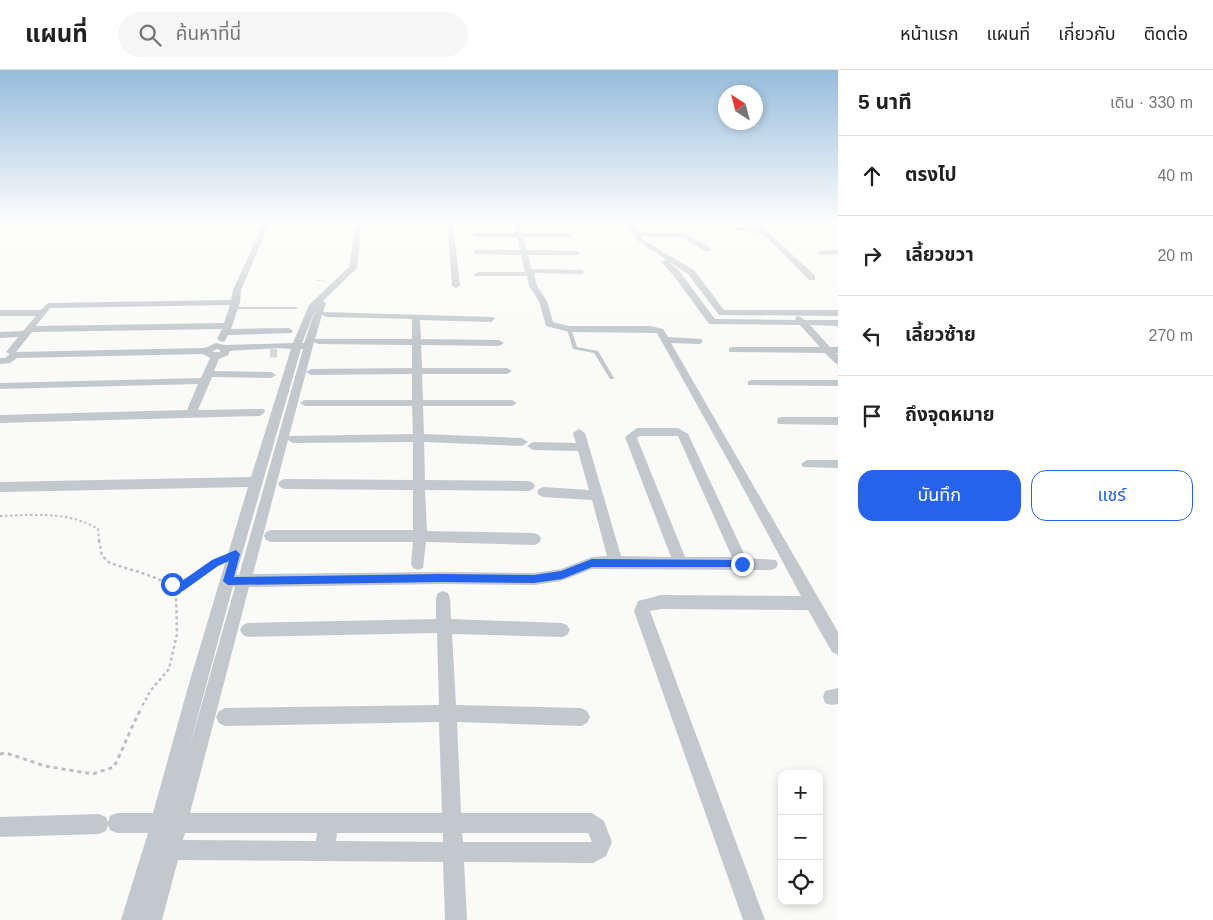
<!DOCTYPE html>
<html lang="th">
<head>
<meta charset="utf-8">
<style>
  body { margin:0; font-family:Arial,"Noto Sans Thai",sans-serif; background:#f6f6f6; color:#222 }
  .controls { position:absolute; right:15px; bottom:15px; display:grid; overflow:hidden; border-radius:10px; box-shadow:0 2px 8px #0003 }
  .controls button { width:45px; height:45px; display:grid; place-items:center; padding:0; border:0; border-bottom:1px solid #e0e0e0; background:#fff; color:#222; font:25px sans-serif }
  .compass { position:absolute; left:718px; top:15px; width:45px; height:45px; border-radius:50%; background:#fff; box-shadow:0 2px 8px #0003; rotate:324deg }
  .stop { position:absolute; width:15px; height:15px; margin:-11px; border:4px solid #2563eb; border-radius:50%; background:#fff }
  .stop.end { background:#2563eb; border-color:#fff; box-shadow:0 1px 5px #0008 }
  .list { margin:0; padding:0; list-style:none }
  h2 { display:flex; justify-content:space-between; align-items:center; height:65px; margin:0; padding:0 20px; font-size:21px }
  h2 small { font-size:16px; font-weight:400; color:#767676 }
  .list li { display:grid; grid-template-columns:32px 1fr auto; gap:15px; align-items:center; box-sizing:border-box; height:80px; padding:0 20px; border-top:1px solid #e0e0e0 }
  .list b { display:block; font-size:19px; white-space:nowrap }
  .list em { font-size:16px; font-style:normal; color:#767676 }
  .actions { display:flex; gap:10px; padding:15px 20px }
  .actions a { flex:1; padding:11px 0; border:1px solid #2563eb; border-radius:15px; text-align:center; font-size:18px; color:#2563eb }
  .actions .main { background:#2563eb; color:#fff }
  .icon { flex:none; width:28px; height:28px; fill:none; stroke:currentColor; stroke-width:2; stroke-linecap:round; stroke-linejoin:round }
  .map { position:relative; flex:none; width:838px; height:850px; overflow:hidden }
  header { display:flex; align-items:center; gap:30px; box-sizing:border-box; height:70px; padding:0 25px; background:#fff; border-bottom:1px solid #e0e0e0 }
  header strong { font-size:24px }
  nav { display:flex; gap:28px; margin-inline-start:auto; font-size:18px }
  .search { width:350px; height:45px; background:#f6f6f6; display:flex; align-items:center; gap:12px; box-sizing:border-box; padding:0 18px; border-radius:28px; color:#767676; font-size:19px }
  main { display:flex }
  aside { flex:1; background:#fff }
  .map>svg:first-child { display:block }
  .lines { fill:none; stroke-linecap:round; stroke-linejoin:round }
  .minor-tunnel { stroke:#d5d9db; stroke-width:9; stroke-dasharray:9 5; stroke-linecap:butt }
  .path-far3 { stroke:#bbbfc2; stroke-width:1; stroke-dasharray:1 1; stroke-linecap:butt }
  .path-far2 { stroke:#bbbfc2; stroke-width:2; stroke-dasharray:2.5 2.5; stroke-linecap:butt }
  .path-far1 { stroke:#bbbfc2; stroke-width:2.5; stroke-dasharray:3 3; stroke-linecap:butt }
  .path { stroke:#bbbfc2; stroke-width:3; stroke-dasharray:4 4; stroke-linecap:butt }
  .service { fill:#c3c8cc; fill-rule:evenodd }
  .minor { fill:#c3c8cc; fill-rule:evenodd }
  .route { fill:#2563eb }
</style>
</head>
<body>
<header>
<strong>แผนที่</strong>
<div class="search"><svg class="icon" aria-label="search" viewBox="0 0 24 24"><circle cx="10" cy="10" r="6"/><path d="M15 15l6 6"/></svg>ค้นหาที่นี่</div>
<nav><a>หน้าแรก</a><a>แผนที่</a><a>เกี่ยวกับ</a><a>ติดต่อ</a></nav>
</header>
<main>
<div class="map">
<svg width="838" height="850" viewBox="0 0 838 850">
  <rect width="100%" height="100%" fill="#fafaf8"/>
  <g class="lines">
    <polyline class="minor-tunnel" points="270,283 277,283"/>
    <polyline class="path-far3" points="315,210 325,211"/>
    <path class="path-far2" d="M0,446C33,445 69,441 98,459L99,471"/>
    <g class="path-far1">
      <polyline points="99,470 102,486 110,493 148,505 180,518 176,520 177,564 169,599 151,620 141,638"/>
      <polyline points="180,517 220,491"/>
    </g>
    <path class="path" d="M0,684L6,683L45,696L93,704L114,697C124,677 131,657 142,637"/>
    <g class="service">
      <polygon points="233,237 296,237 298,238 296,239 233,239"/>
      <polygon points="567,258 571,259 577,277 598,281 614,308 614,309 610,309 594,283 573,279 567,259"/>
    </g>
    <g class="minor">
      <path d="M264,152H270L241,220L240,232L231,259L289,258L293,261L292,263L228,265L225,271L222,272L217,269L222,259L32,262L16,282L205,278L216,273L225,275L293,273L309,235L349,197L356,152H362L357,198L323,231L326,233L323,242L494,247L495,249L491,252L420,250L421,269L499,270L504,273L499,276L421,275L422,298H507L512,301L507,304H422L423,330H512L517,333L512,336H423L424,364L522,368L528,372L522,376L424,372L425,410L529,411L533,413L535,416L533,419L529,421L425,420L427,461L534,463L539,465L541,469L539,473L534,475L426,472L423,498L418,500L413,498L411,494L413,472H271L266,470L264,466L266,462L271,460H413V420L284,419L280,417L278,414L280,411L284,409L413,410V372L293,373L288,370L253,504L441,502L534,503L561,499L592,487L607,486L592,430L543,427L539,425L537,422L539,419L543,417L589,420L578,381L533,380L527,376L533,372L576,373L573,363L579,359L585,363L621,486L671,487L625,367L637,358H678L688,364L746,488L776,490L778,494L776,498L771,500L592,499L561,511L534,515L441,514L249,517L190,743H442L439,652L225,656L219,653L216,647L219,641L225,638L439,635L437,563L248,567L243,565L240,560L243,555L248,553L436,549V528L438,523L443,521L448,523L450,528L451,549L562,553L567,555L570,560L567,565L562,567L452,564L456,635L581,638L587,641L590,647L587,653L581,656L457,652L461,743H592L604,751L612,772L606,786L593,793L464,792L467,850H445L443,792L178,790L162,850H121L148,763H117L110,760L108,755L106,761L99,764L0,767V747L99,744L106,747L108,752L110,746L117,743H153L188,617L248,417L0,422V412L251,407L291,279L276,278L230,281L228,285L219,289L214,301L271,302L276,305L271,308L212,307L198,340L264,339L265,342L260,346L0,353V345L187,340L198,314L0,319V313L201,308L210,288L203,284L17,288L10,293L0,294V288H5L10,284L6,282L18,267L0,268V262L23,261L36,246H0V240H41L48,233L231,230L233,220ZM230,235L224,253L36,256L50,238ZM316,238L304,273H302ZM322,245L326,247L412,249V269H315ZM314,272L318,274L412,275V298L311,299L306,302L311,305L412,304V330H305L300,333L305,336H412L413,364L289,366ZM217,279L220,280V282H212ZM301,279H303L239,505H236ZM640,366H678L732,487H685L637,368ZM233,516L235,517L187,686ZM185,763H317L316,771L183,770ZM337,763H443V772L336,771ZM462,763H588L592,772H463Z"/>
      <polygon points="447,152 453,152 460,216 456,218 452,216"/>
      <polygon points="513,152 519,152 522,163 569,163 572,165 569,167 523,167 527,180 577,181 581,183 577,185 528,185 532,199 581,200 585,202 581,204 534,203 537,216 547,231 553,252 569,256 650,256 663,259 668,267 702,269 702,273 699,274 671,273 838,562 838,585 832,582 808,540 661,539 650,541 765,850 743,850 634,541 638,531 661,525 801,526 735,403 657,263 569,262 546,256 539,231 529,216 527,206 475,206 474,204 478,202 525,202 521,185 476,184 472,182 476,180 520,180 517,167 475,167 472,165 475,163 515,163"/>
      <polygon points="625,152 631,152 638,162 683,163 710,177 710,181 704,181 682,167 641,166 643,170 694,200 724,240 838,240 838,246 719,245 688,204 668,191 680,202 715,249 795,250 796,247 799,246 805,250 838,250 838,256 810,255 830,277 838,277 838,283 836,283 838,285 838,294 835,293 825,283 729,282 729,278 732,277 820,277 800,255 709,254 674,206 661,192 667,190 639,172"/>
      <polygon points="751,152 758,152 815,206 815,210 809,210 763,164 730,159 733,157 758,159"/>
      <polygon points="838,180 838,184 821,185 817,183 821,181"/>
      <polygon points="752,310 838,310 838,316 748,315 748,311"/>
      <polygon points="782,347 838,347 838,355 778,354 777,351 778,348"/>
      <polygon points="807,390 838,390 838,398 803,397 801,394"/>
      <polygon points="838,618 838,634 831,635 825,633 823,627 825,621"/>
    </g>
  </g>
  <linearGradient id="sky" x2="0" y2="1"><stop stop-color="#96bcdc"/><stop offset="0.56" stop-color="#fdfdfc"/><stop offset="1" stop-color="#fdfdfc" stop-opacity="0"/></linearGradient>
  <rect width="838" height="271" fill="url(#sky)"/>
  <polygon class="route" points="236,480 240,484 234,507 441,504 534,505 561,501 592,489 742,490 746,494 742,497 592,497 562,509 534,513 441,512 228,515 223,511 229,491 218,496 183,521 180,522 169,517 169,512 172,510 179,513 212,490"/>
</svg>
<div class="controls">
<button>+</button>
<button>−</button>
<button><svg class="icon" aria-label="locate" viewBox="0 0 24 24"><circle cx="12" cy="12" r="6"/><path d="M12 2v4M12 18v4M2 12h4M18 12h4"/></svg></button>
</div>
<svg class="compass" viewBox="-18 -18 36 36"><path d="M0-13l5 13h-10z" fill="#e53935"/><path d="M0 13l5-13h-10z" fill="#767676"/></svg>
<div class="stop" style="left:172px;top:514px"></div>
<div class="stop end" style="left:742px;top:494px"></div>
</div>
<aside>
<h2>5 นาที<small>เดิน · 330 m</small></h2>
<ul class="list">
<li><svg class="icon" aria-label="ahead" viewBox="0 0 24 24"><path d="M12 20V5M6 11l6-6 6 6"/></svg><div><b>ตรงไป</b></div><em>40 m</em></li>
<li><svg class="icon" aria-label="right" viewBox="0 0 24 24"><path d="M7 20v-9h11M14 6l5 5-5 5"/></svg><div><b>เลี้ยวขวา</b></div><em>20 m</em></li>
<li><svg class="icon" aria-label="left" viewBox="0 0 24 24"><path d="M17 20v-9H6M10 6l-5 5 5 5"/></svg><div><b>เลี้ยวซ้าย</b></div><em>270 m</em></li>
<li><svg class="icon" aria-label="arrive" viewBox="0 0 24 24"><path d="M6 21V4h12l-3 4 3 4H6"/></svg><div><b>ถึงจุดหมาย</b></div></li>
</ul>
<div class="actions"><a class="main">บันทึก</a><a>แชร์</a></div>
</aside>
</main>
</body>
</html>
